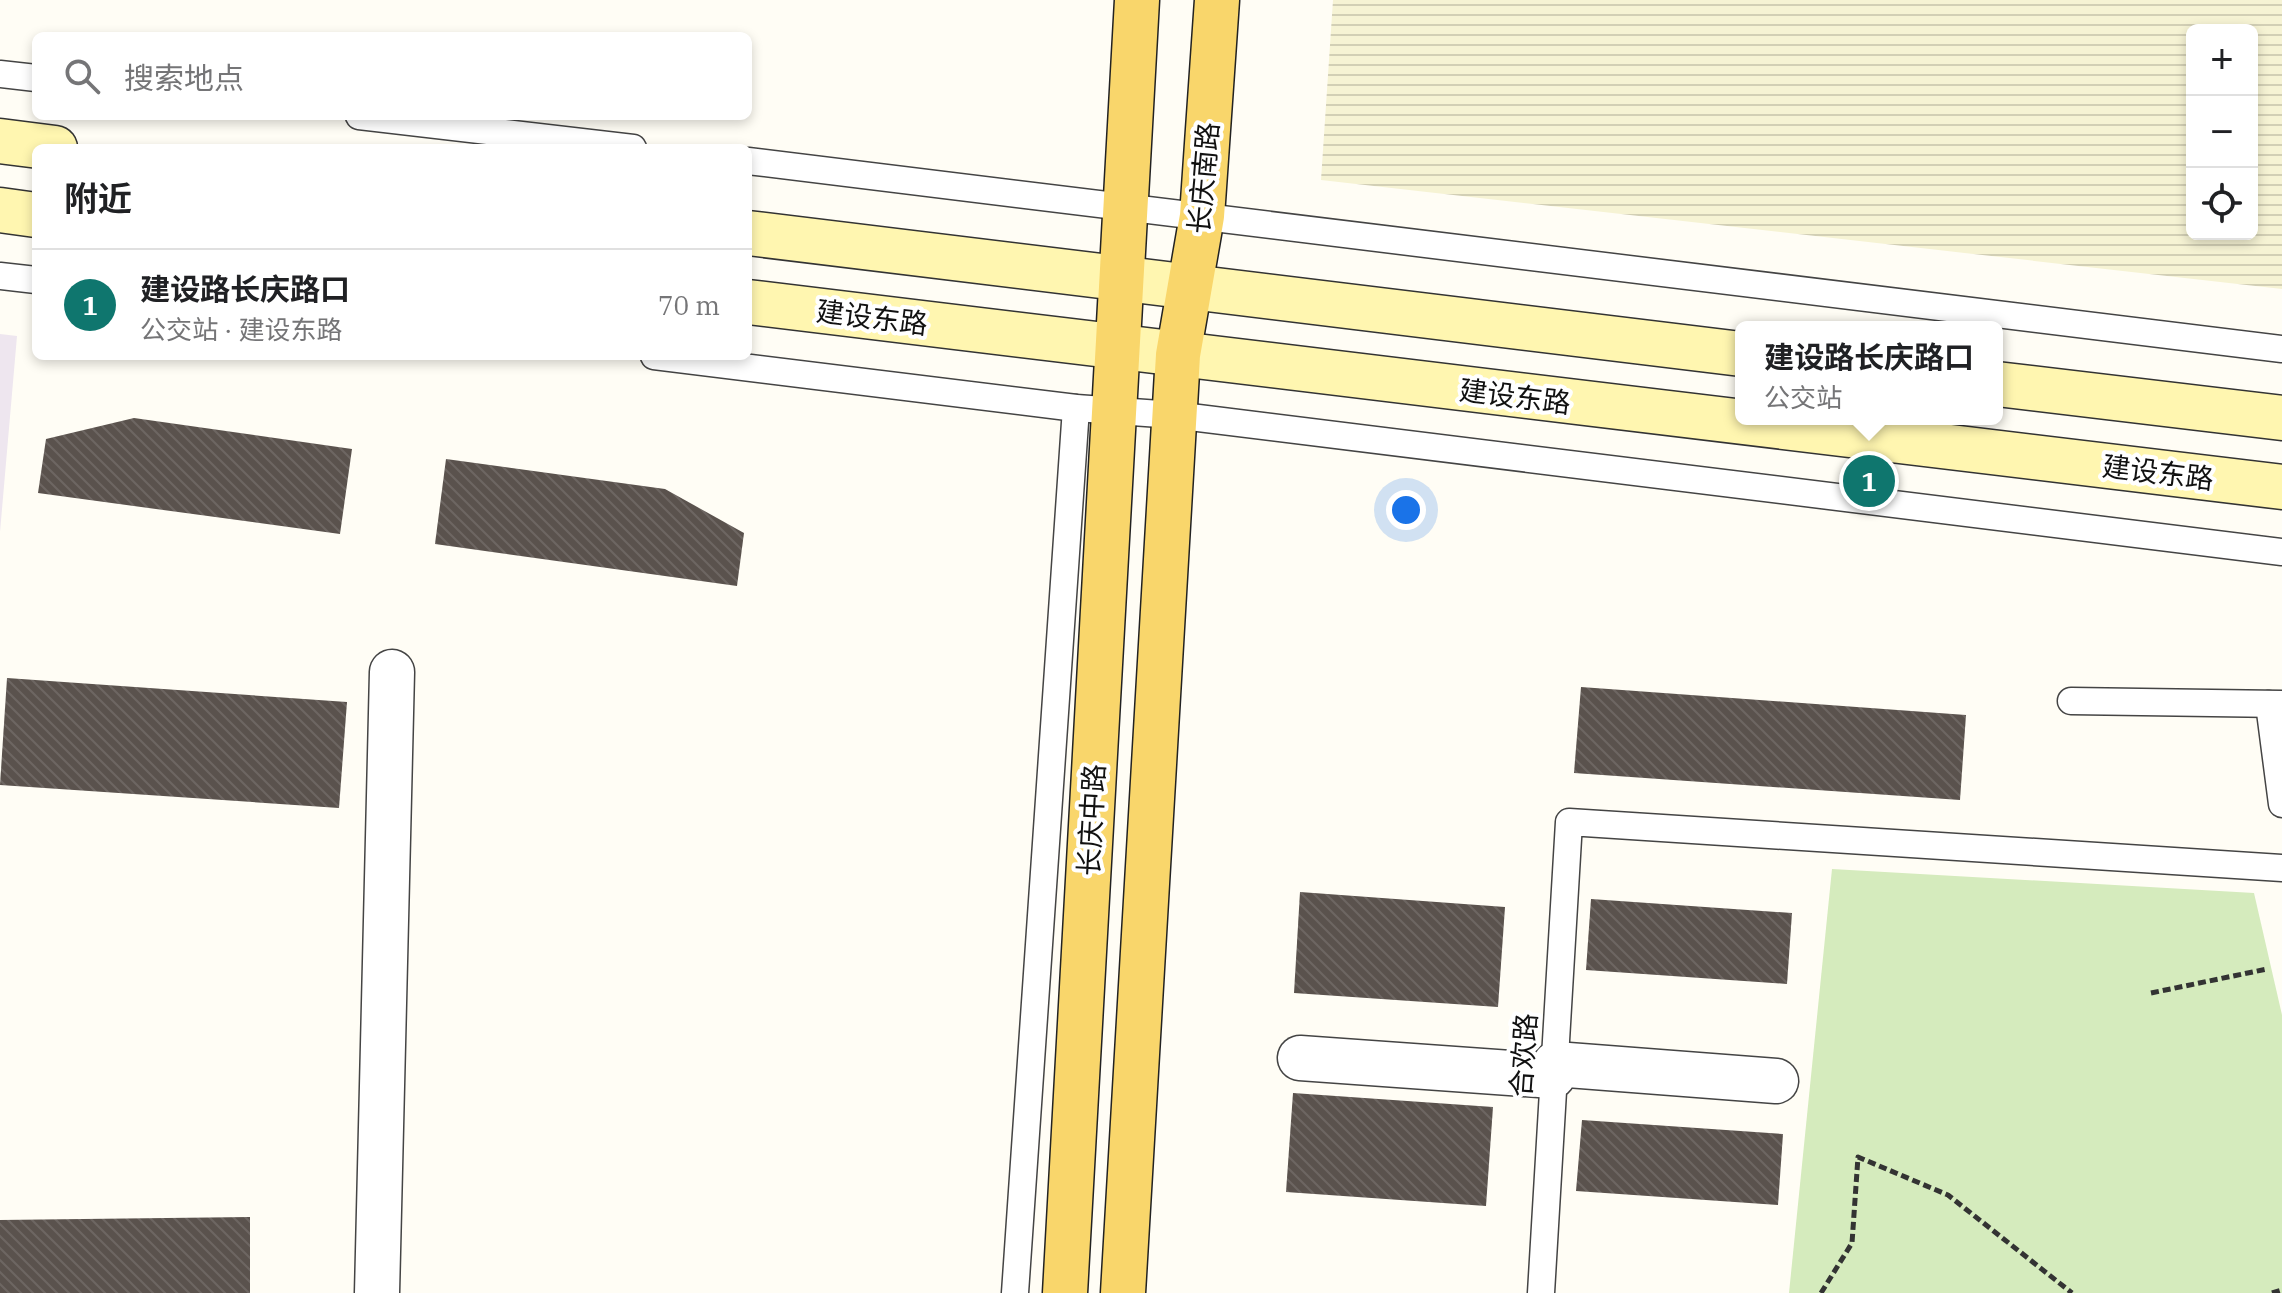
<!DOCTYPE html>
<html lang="zh">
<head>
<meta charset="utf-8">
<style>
  body { margin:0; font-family:"IBM Plex Serif","Noto Sans SC",serif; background:#f6f6f6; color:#202124 }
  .controls { position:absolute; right:24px; top:24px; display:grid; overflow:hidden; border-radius:12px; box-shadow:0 4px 12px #0003 }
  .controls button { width:72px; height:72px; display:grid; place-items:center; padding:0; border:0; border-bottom:2px solid #e0e0e0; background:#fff; color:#202124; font:40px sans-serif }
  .you { position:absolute; left:1406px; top:510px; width:28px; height:28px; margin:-20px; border:6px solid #fff; border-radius:50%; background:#1a73e8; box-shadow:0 0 0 12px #1a73e833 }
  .badge { display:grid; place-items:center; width:52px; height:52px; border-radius:50%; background:#0f766e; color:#fff; font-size:26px; font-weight:700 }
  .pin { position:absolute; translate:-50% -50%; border:4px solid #fff; box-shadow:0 2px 8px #0006 }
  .popup { position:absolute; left:1735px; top:321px; width:268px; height:104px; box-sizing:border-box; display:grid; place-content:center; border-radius:12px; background:#fff; filter:drop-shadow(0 2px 6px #0005); font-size:26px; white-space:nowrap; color:#757577 }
  .popup b { font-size:30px; color:#202124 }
  .popup::after { content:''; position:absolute; left:50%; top:100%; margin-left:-16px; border:16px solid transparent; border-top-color:#fff }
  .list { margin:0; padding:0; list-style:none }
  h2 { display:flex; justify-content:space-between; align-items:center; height:104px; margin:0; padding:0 32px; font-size:34px }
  h2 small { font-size:26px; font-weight:400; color:#757577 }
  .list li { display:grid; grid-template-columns:52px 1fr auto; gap:24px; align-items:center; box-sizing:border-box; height:112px; padding:0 32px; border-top:2px solid #e0e0e0 }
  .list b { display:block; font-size:30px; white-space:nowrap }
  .list p { margin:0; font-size:26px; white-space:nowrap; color:#757577 }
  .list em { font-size:26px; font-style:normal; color:#757577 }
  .icon { flex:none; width:44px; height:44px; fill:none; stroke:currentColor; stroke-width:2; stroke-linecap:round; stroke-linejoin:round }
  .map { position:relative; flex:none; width:2282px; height:1293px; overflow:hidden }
  .search { position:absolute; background:#fff; box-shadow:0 4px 12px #0003; left:32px; top:32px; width:720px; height:88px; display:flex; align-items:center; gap:20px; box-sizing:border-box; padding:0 28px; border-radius:12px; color:#757577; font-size:30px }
  .panel { position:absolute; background:#fff; box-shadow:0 4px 12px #0003; left:32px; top:144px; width:720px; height:216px; border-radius:12px }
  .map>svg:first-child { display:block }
  .industrial { fill:#eee6ef }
  .farmland { fill:url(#farmland-rules); fill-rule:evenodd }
  .grass { fill:#d5ebbd }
  .building { fill:url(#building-back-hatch) }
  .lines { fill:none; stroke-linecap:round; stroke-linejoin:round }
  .lane-casing { stroke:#444; stroke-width:29 }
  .street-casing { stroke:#444; stroke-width:47 }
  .secondary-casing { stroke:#333; stroke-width:47 }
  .primary-casing { stroke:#222; stroke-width:47 }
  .path { stroke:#333; stroke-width:5; stroke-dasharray:8 4; stroke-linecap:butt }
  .lane { stroke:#fff; stroke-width:26 }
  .street { stroke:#fff; stroke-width:44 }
  .secondary { stroke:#fff6b0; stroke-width:44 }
  .primary { stroke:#f9d66b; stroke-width:44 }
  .labels { text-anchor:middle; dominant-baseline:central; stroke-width:8; stroke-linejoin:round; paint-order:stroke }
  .street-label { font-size:28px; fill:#111; stroke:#fff }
</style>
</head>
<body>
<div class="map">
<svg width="2282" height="1293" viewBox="0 0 2282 1293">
  <defs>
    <pattern id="farmland-rules" width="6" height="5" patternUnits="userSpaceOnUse" patternTransform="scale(2)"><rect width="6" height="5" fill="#f6f3d4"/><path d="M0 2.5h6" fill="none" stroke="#d2cfb5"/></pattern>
    <pattern id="building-back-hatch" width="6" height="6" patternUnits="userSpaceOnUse" patternTransform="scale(2)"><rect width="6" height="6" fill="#5a524d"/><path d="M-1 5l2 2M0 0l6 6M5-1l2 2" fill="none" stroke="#6d6662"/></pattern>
  </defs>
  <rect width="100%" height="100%" fill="#fffdf5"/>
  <polygon class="industrial" points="0,334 17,336 0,532"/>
  <path class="farmland" d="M1333,0H2282V289L1321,180ZM2192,30H2252V234H2192Z"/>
  <polygon class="grass" points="1832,869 2254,893 2282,1015 2282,1293 1789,1293"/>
  <g class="building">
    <polygon points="134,418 352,449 340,534 38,493 46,439"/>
    <polygon points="446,459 665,489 744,533 737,586 435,544"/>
    <polygon points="7,678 347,702 339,808 0,785"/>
    <polygon points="1581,687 1966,715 1960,800 1574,773"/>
    <polygon points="1300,892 1505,907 1498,1007 1294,993"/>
    <polygon points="1591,899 1792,913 1787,984 1586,970"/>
    <polygon points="1293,1093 1493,1107 1486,1206 1286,1192"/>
    <polygon points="1582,1120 1783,1134 1778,1205 1576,1191"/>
    <polygon points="250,1217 250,1293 0,1293 0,1220"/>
  </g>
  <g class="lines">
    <g class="lane-casing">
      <g id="lane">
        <polyline points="0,74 36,78"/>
        <polyline points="359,116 633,148"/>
        <polyline points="748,161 2282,349"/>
        <polyline points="0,276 36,280"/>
        <polyline points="654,356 1076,408 1174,415 2282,552"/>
        <polyline points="2071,701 2282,704"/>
        <polyline points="2269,704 2282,804"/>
        <polyline points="1015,1293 1076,408"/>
        <polyline points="1541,1293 1569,822 2282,868"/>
      </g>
    </g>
    <g class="street-casing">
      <g id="street">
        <polyline points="1300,1058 1553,1076"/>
        <polyline points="1555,1064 1776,1081"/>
        <polyline points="377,1293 392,672"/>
      </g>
    </g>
    <g class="secondary-casing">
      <g id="secondary">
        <polyline points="0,141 55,148"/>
        <polyline points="0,210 36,215"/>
        <polyline points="748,233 1741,354"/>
        <polyline points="748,302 2282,487"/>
        <polyline points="1997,384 2282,418"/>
      </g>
    </g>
    <g class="primary-casing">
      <g id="primary">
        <polyline points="1065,1293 1137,0"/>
        <polyline points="1123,1293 1178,355 1202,216 1217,0"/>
      </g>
    </g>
    <g class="path">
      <polyline points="2151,993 2267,969"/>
      <polyline points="1821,1293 1852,1243 1858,1157 1948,1195 2072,1293"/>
      <polyline points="2272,1293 2282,1290"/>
    </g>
    <use href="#lane" class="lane"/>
    <use href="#street" class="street"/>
    <use href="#secondary" class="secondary"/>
    <use href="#primary" class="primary"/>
  </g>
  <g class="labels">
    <g class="street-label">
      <text transform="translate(1203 178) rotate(-85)">长庆南路</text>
      <text transform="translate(872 317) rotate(7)">建设东路</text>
      <text transform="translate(1515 396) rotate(7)">建设东路</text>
      <text transform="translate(2158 472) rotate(7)">建设东路</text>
      <text transform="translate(1091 820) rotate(-87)">长庆中路</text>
      <text transform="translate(1523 1055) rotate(-86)">合欢路</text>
    </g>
  </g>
</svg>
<div class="controls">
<button>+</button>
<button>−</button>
<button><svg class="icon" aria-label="locate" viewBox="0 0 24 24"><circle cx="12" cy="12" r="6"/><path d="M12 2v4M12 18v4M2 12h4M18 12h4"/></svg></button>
</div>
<div class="you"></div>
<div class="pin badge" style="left:1869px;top:481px">1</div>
<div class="popup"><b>建设路长庆路口</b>公交站</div>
<div class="search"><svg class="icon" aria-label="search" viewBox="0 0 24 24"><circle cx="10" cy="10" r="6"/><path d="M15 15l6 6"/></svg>搜索地点</div>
<section class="panel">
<h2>附近<small></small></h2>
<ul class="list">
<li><span class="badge">1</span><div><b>建设路长庆路口</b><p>公交站 · 建设东路</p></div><em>70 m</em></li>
</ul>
</section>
</div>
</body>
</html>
